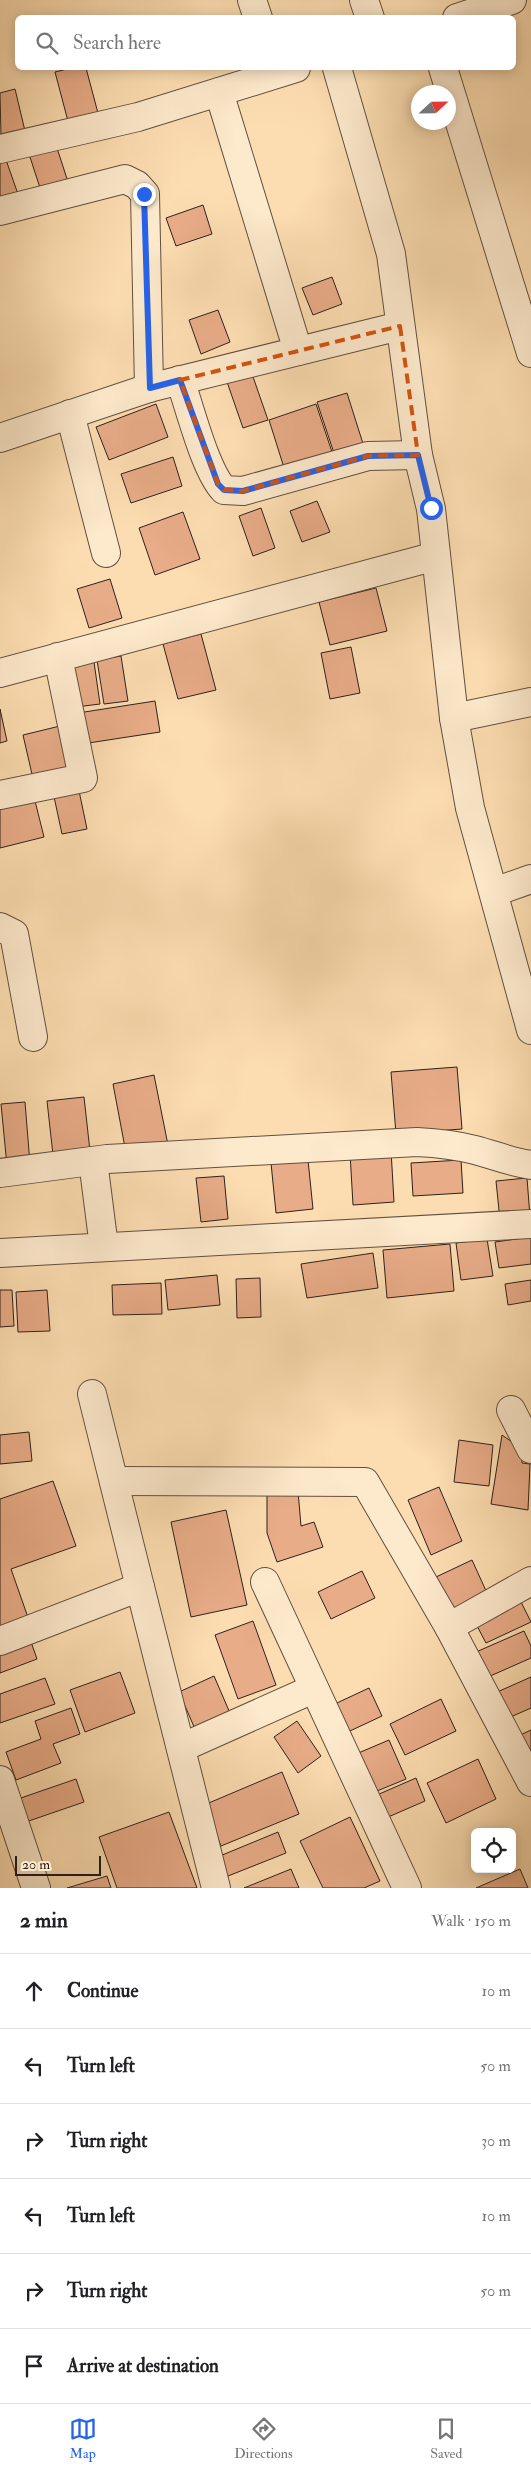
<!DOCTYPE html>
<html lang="en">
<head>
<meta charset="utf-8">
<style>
  body { margin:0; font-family:"IM FELL Double Pica",serif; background:#f6f6f6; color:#202124 }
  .controls { position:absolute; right:15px; bottom:15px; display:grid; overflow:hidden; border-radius:8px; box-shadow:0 2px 12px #0003 }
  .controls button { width:45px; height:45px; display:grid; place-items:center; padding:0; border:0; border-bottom:1px solid #e0e0e0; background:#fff; color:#202124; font:25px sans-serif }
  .compass { position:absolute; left:411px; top:85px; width:45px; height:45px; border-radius:50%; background:#fff; box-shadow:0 2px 12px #0003; rotate:68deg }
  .scale { position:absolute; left:15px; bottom:12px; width:86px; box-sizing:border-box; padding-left:5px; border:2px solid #2f2119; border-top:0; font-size:14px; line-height:18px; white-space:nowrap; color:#2f2119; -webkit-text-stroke:4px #fde9cc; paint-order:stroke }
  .stop { position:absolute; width:15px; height:15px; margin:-11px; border:4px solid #2563eb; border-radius:50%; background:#fff }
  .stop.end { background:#2563eb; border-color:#fff; box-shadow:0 1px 5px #0008 }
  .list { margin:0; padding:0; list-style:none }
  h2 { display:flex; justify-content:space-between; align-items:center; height:65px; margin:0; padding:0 20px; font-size:21px }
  h2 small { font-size:16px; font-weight:400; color:#757577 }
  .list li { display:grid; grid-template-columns:32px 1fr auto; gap:15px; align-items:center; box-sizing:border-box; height:75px; padding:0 20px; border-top:1px solid #e0e0e0 }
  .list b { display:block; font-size:19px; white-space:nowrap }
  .list em { font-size:16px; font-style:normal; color:#757577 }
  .icon { flex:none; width:28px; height:28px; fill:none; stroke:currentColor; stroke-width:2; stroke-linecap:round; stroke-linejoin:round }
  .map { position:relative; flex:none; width:531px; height:1888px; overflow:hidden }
  .search { position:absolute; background:#fff; box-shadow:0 2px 12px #0003; left:15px; right:15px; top:15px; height:55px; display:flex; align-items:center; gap:12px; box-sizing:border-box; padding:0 18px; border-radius:8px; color:#757577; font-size:19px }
  .sheet { height:515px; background:#fff }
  nav { display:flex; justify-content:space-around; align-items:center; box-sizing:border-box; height:70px; border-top:1px solid #e0e0e0; background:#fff; font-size:14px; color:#757577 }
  nav a { display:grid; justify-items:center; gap:2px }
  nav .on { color:#2563eb }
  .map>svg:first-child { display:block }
  .building { fill:#e8ac88; stroke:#2f2119 }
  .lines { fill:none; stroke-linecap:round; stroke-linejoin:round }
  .minor-casing { stroke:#62503f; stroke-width:30 }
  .minor { stroke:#fde9cc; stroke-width:28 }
  .route { stroke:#2563eb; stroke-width:6 }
  .marked { fill:none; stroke:#d6530d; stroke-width:4; stroke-dasharray:10 6; stroke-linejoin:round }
</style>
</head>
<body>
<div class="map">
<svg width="531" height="1888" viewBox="0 0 531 1888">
  <rect width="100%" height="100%" fill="#fcddb1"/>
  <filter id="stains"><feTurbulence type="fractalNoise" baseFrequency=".004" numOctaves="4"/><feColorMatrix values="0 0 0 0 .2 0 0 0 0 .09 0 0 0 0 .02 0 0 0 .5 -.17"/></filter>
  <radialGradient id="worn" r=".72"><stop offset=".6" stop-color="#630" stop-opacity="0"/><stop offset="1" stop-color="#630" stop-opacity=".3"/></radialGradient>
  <g class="building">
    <polygon points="71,68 86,68 99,117 69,125 55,72"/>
    <polygon points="15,89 25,131 1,137 0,93"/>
    <polygon points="56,145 70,188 43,197 29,154"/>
    <polygon points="5,157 19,197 0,204 0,159"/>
    <polygon points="203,205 212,234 176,246 166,218"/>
    <polygon points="332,277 342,304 313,315 302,288"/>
    <polygon points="218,310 230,342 201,354 189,320"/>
    <polygon points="251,371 268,420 243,428 226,379"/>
    <polygon points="347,393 365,450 336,459 317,402"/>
    <polygon points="156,404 168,437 109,460 96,427"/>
    <polygon points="316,404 334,458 286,474 269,420"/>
    <polygon points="173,457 182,486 131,503 121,474"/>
    <polygon points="317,501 330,532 302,542 290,511"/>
    <polygon points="261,508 275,548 253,556 239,516"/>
    <polygon points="183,512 200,559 155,575 139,528"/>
    <polygon points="110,579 122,618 89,628 77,589"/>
    <polygon points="376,588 387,631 330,645 319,602"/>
    <polygon points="201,634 216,690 178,699 163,644"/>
    <polygon points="351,647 360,693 330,699 321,653"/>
    <polygon points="121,656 128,701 104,704 97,660"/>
    <polygon points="94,662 100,704 76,707 70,665"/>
    <polygon points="155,701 160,732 82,744 78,713"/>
    <polygon points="0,709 7,741 0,743"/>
    <polygon points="60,726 72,773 34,783 23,735"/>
    <polygon points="78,786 87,829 62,834 53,792"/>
    <polygon points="34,797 44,837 0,848 0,805"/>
    <polygon points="457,1067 462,1129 396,1134 391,1072"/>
    <polygon points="154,1075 168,1145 126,1153 113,1084"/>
    <polygon points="84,1097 90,1151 53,1155 47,1101"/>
    <polygon points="25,1102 30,1164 7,1166 1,1104"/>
    <polygon points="391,1150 394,1202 353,1205 350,1153"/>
    <polygon points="308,1160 313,1209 276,1213 271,1163"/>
    <polygon points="461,1160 463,1193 413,1196 411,1163"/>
    <polygon points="224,1176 228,1219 201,1222 196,1178"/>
    <polygon points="527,1178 530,1217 500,1220 496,1181"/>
    <polygon points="531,1237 531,1264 499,1268 495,1242"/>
    <polygon points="487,1239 493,1276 461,1280 456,1243"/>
    <polygon points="450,1244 454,1291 387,1298 383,1250"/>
    <polygon points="373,1253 378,1288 307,1298 301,1264"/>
    <polygon points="217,1275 220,1305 168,1310 165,1280"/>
    <polygon points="260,1278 261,1317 237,1318 236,1279"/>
    <polygon points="531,1280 531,1301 508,1305 505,1284"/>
    <polygon points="161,1283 162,1314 113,1315 112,1285"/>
    <polygon points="0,1290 12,1290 14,1326 0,1327"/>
    <polygon points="47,1290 50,1331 18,1332 16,1292"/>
    <polygon points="29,1432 32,1461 0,1464 0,1435"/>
    <polygon points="502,1435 522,1449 522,1463 530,1464 528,1510 491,1504"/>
    <polygon points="459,1440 493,1445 489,1486 454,1482"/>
    <polygon points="53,1481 76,1546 11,1569 31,1626 0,1637 0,1499"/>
    <polygon points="439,1487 462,1541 431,1555 408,1500"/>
    <polygon points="298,1491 301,1526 314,1522 323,1547 277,1562 267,1533 267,1494"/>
    <polygon points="226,1510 247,1605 191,1617 171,1522"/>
    <polygon points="472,1560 487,1593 451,1610 436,1577"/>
    <polygon points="362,1571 375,1598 331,1619 318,1592"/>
    <polygon points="521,1602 531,1622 486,1643 476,1624"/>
    <polygon points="253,1621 276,1685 238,1699 215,1635"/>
    <polygon points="524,1631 531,1646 531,1658 488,1677 476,1652"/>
    <polygon points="30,1639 37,1659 0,1673 0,1650"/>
    <polygon points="120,1672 135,1713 85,1732 70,1690"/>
    <polygon points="214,1676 233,1720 198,1736 179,1692"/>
    <polygon points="531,1677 531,1708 506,1719 495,1693"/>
    <polygon points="45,1678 55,1704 0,1723 0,1694"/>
    <polygon points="369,1688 382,1716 337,1737 324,1709"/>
    <polygon points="441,1699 456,1731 405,1755 390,1724"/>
    <polygon points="71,1708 80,1734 53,1744 61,1763 16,1780 6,1752 41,1739 35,1721"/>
    <polygon points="297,1721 321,1756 298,1773 274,1737"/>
    <polygon points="531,1730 531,1759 518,1736"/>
    <polygon points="389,1740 406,1779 365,1796 349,1757"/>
    <polygon points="478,1759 496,1799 446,1823 427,1783"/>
    <polygon points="282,1772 299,1814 221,1846 204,1805"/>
    <polygon points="416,1778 425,1801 379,1821 370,1798"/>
    <polygon points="76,1779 84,1802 20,1824 12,1801"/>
    <polygon points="169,1812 197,1888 117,1888 99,1837"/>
    <polygon points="350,1817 380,1881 364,1888 323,1888 300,1841"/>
    <polygon points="278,1832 286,1853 223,1878 215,1858"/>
    <polygon points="291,1869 299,1888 244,1888"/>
    <polygon points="520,1869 528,1888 476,1888"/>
    <polygon points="107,1876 111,1888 67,1888"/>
  </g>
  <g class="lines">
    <g class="minor-casing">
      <g id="minor">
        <polyline points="252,0 258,18"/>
        <polyline points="364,0 370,18"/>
        <polyline points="457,18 512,0"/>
        <polyline points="337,68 391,254 418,455 431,509 454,718 470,808 531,1030"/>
        <polyline points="443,68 531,353"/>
        <polyline points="219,92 298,351"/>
        <polyline points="0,149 138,117 296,68"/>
        <polyline points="0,211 125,179 137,185 145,194 149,388"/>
        <path d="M180,380C190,408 205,470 224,490L243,491L368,456L418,455"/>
        <polyline points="70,414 106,553"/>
        <polyline points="0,438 149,388 400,326"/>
        <polyline points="0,673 436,556"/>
        <polyline points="454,718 531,702"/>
        <polyline points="0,795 83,778 58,657"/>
        <polyline points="494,892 531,879"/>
        <polyline points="0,927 14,934 33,1037"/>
        <polyline points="93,1161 104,1247"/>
        <path d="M0,1173L107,1159L417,1142C437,1143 456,1145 475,1150C494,1155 511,1162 531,1165"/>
        <polyline points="0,1253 531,1224"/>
        <polyline points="92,1394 140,1587"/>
        <polyline points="511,1410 531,1449"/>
        <polyline points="114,1481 365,1482 449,1627 531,1782"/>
        <polyline points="265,1582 407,1888"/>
        <polyline points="449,1627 531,1581"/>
        <polyline points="0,1641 140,1587 216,1888"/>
        <polyline points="181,1748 313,1689"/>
        <polyline points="0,1780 36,1888"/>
      </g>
    </g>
    <use href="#minor" class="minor"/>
  </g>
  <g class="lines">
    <polyline class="route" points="144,194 150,388 180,380 218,484 224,490 243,491 368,456 418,455 431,508"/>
  </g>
  <path class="marked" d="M400,326L418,455L368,456L243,491L224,490L218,484L180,380Z"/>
  <rect width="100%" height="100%" filter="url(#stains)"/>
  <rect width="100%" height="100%" fill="url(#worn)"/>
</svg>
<div class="controls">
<button><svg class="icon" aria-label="locate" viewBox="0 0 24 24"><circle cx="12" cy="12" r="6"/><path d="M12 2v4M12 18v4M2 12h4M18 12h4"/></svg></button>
</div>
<svg class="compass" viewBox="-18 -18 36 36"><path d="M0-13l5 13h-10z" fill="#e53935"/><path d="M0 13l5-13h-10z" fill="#757577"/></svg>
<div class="scale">20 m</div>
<div class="stop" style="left:431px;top:508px"></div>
<div class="stop end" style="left:144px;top:194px"></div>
<div class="search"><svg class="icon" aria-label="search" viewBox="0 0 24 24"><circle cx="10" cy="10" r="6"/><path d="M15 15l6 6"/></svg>Search here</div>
</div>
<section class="sheet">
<h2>2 min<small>Walk · 150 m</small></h2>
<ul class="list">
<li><svg class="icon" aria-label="ahead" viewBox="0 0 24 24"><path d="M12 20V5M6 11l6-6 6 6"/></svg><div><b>Continue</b></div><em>10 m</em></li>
<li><svg class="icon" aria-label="left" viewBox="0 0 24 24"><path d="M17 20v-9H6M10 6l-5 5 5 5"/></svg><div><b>Turn left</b></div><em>50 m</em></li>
<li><svg class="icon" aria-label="right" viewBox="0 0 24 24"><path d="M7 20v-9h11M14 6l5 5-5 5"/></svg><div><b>Turn right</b></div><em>30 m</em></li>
<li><svg class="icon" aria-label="left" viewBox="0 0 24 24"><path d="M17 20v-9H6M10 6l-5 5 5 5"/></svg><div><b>Turn left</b></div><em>10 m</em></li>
<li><svg class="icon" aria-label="right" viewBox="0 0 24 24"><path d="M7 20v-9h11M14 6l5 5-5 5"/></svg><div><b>Turn right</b></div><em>50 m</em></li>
<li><svg class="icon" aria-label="arrive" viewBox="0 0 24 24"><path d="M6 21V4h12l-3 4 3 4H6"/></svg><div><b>Arrive at destination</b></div></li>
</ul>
</section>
<nav>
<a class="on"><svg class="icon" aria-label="map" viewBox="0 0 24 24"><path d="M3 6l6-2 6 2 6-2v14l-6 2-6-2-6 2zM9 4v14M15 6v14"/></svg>Map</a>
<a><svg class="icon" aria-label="directions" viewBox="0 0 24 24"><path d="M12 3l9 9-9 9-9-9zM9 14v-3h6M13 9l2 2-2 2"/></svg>Directions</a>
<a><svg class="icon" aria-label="saved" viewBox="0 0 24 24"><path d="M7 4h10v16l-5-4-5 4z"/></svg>Saved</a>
</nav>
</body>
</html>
